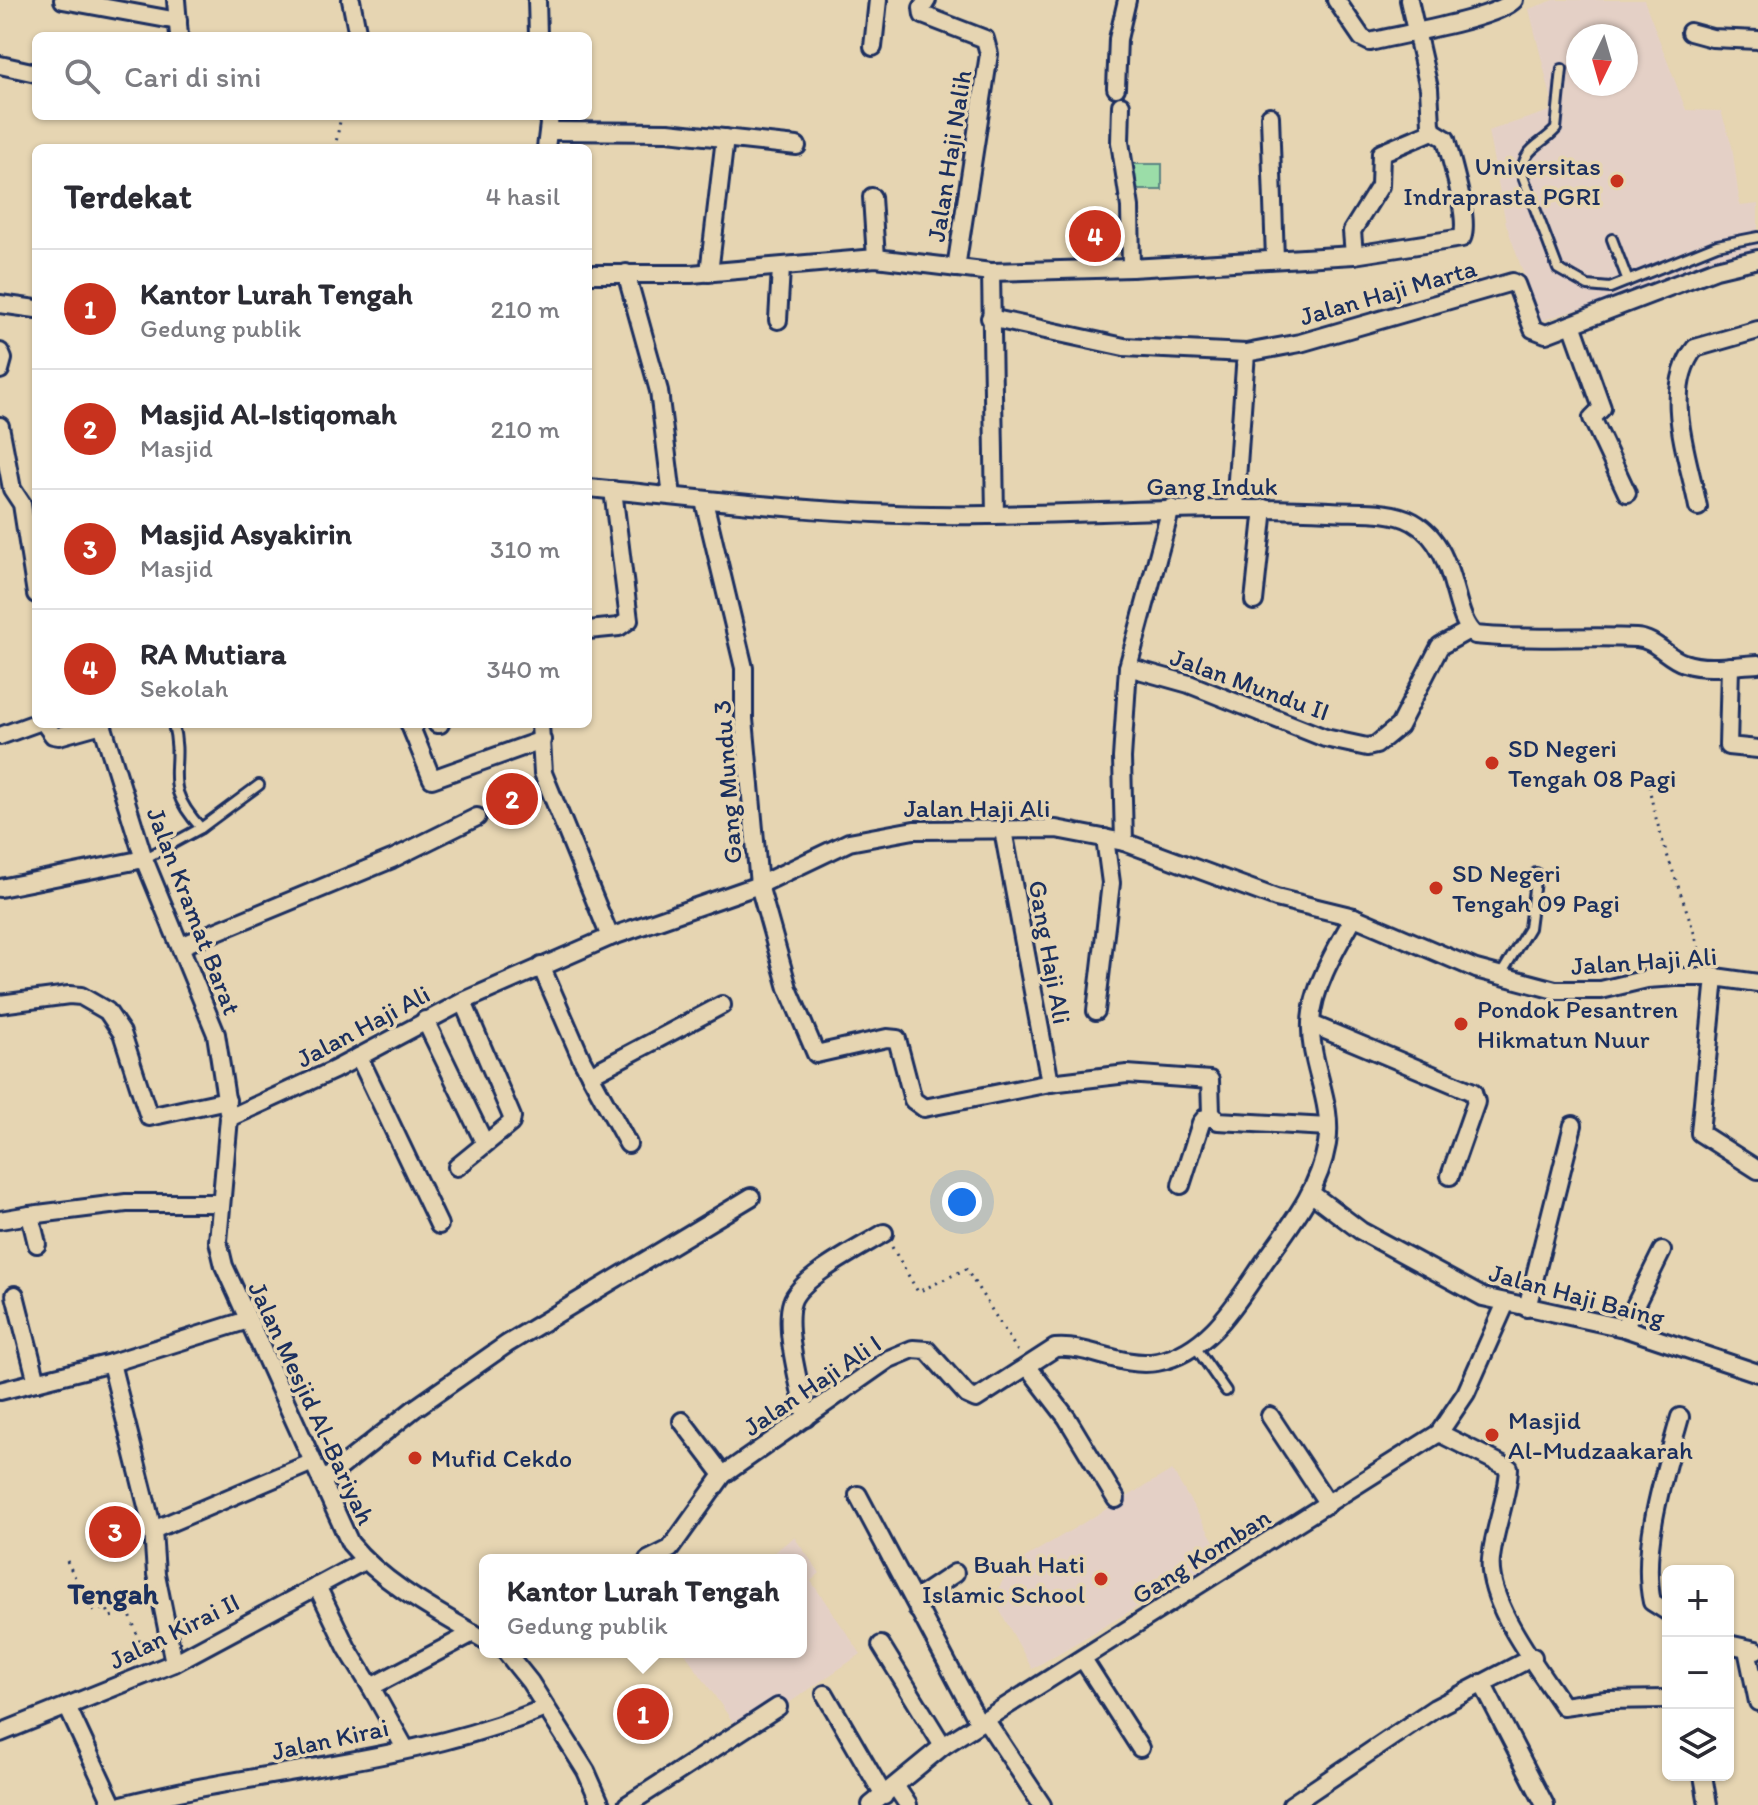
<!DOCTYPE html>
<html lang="id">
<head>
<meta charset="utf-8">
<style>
  body { margin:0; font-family:Itim,sans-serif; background:#f7f7f7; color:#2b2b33 }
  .controls { position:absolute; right:24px; bottom:24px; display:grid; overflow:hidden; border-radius:12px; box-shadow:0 2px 6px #0004 }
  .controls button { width:72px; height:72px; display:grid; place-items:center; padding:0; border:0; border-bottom:2px solid #e1e1e2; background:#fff; color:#2b2b33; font:40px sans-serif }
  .compass { position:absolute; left:1566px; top:24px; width:72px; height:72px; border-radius:50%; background:#fff; box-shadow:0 2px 6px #0004; rotate:185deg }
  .you { position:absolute; left:962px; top:1202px; width:28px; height:28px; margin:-20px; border:6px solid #fff; border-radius:50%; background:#1a73e8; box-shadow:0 0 0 12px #1a73e833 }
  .badge { display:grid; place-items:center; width:52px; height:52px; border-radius:50%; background:#c8321e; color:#fff; font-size:26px; font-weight:700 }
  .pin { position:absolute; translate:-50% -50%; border:4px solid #fff; box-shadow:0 2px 8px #0006 }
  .popup { position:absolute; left:479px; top:1554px; width:328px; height:104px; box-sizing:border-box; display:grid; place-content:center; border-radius:12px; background:#fff; filter:drop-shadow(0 2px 6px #0005); font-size:26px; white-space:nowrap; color:#7c7c81 }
  .popup b { font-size:30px; color:#2b2b33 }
  .popup::after { content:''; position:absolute; left:50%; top:100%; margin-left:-16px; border:16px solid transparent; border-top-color:#fff }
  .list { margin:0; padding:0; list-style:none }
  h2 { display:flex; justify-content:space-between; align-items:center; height:104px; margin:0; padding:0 32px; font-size:34px }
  h2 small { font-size:26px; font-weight:400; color:#7c7c81 }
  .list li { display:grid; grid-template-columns:52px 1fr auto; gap:24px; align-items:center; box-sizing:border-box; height:120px; padding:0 32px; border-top:2px solid #e1e1e2 }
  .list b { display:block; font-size:30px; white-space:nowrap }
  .list p { margin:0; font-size:26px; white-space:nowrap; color:#7c7c81 }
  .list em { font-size:26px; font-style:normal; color:#7c7c81 }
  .icon { flex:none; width:44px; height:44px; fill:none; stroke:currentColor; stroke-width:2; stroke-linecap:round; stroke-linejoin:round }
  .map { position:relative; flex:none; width:1758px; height:1805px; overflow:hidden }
  .search { position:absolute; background:#fff; box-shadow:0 2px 6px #0004; left:32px; top:32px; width:560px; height:88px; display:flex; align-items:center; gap:20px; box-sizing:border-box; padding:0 28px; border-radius:12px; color:#7c7c81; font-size:30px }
  .panel { position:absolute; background:#fff; box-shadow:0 2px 6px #0004; left:32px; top:144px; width:560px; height:584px; border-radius:12px }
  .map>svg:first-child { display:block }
  .built { fill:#e4d0c6; fill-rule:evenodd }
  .green { fill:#9bdda8; stroke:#5b8683; stroke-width:2 }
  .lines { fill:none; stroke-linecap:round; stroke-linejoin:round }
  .service-casing { stroke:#1b2f5e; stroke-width:14 }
  .minor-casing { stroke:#1b2f5e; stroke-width:22 }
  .path { stroke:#1b2f5e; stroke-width:3; stroke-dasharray:2 6; stroke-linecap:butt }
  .service { stroke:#e6d5b2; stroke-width:8 }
  .minor { stroke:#e6d5b2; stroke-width:16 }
  .poi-dot { fill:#c8321e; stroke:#e6d5b2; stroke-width:3 }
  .labels { text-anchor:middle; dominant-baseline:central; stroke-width:7; stroke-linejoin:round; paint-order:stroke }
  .street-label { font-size:26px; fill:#1b2f5e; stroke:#e6d5b2 }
  .poi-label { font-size:26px; fill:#1b2f5e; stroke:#e6d5b2; text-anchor:start }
  .quarter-label { font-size:30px; font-weight:bold; fill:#1b2f5e; stroke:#e6d5b2 }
</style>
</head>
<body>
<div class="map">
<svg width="1758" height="1805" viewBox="0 0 1758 1805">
  <rect width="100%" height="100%" fill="#e6d5b2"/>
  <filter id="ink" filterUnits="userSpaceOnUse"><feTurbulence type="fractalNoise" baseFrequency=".0125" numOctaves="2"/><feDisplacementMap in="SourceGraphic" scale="16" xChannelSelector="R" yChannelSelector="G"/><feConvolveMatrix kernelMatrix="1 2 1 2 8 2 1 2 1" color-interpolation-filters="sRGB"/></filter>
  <g filter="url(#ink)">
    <g class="built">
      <path d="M1554,0H1644L1686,110L1721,111L1732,146L1740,206L1758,204V256L1540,321L1506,224L1488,131L1550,111L1551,97L1529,9ZM1578,36H1626V84H1578Z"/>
      <polygon points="1172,1470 1227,1563 1165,1598 1161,1593 1032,1669 993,1598 1011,1566"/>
      <polygon points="794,1537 820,1573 811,1581 861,1654 742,1735 684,1652 801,1652 801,1560 764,1560"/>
    </g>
    <rect class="green" x="1130" y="164" width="32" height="26"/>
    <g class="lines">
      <g class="service-casing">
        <g id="service">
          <path d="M1562,69L1556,129C1540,146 1523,148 1522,174L1558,269L1588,286L1610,288L1717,245L1758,237"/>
          <polyline points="1612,239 1628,281"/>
          <polyline points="201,828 259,785"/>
          <path d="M144,859L201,828C159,782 185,772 173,724"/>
          <polyline points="1500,976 1529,928 1536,873"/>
          <polyline points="1194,1345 1226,1391"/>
        </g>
      </g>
      <g class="minor-casing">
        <g id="minor">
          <polyline points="63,0 178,21"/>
          <polyline points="176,0 179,36"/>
          <polyline points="351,0 358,36"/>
          <polyline points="537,0 538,36"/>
          <polyline points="927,0 922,8 923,15 985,39 989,54 956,268"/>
          <path d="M1336,0L1362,38L1370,42C1401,34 1496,19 1514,0"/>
          <polyline points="1690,32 1712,38 1758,40"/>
          <polyline points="873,47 878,0"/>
          <polyline points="0,65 36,73"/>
          <polyline points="1116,88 1118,39 1127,0"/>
          <polyline points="1121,105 1120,142 1130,207 1131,268"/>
          <polyline points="1270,116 1275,259"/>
          <polyline points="549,131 668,132 797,146"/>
          <polyline points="546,148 550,116"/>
          <polyline points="872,197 876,258"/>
          <polyline points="1354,255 1352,231 1380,186 1381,153 1433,131"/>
          <polyline points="991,272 995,515"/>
          <polyline points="626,273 659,391 672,496"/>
          <polyline points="709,273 725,138"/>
          <path d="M588,274H691L876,258L991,272L1131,268L1354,255L1462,238C1470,219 1451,161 1446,139L1433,131L1431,125L1429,88L1409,0"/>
          <polyline points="0,304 36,309"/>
          <polyline points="990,318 1124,347 1246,353 1300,343 1512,282 1516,284 1533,329 1546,334 1716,269 1758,259"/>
          <polyline points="778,320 781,268"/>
          <polyline points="1572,324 1602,408 1592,418 1627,493"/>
          <polyline points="0,352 3,359 0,370"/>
          <polyline points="0,426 12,489 22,504 36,594"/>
          <path d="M588,488C703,499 816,513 931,515C1065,517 1195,504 1330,511C1355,513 1390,509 1413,522C1460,549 1450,615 1475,635C1529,641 1583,635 1636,638C1656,639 1667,658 1684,663C1707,671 1735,665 1758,664"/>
          <polyline points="704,501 744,668 744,719 759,885 788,988 816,1054 887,1038 897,1039 913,1100 924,1108 1050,1083 1127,1074 1210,1080 1211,1113 1218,1121 1328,1127"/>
          <polyline points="1235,507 1246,353"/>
          <path d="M1698,507C1689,459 1661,391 1695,348L1758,330"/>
          <polyline points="1254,601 1264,508"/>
          <polyline points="588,630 619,627 629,620 613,490"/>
          <polyline points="1730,666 1728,746 1758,749"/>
          <polyline points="1128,667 1171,508"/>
          <polyline points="45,724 53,735 59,736 102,724"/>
          <path d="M102,724L144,859L216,1034L229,1118L218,1241L224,1266L350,1543C384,1585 439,1613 485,1640"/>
          <polyline points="415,724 410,725 432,779 542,740"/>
          <polyline points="437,724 440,724"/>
          <polyline points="540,724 543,773 610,937"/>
          <polyline points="0,736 36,723"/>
          <polyline points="1003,830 1050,1083"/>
          <polyline points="1124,842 1122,758 1128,667 1189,684 1325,738 1367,747 1376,745 1399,726 1440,646 1469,630"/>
          <polyline points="0,888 144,859"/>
          <polyline points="181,946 392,859 477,817"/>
          <polyline points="541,966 582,1060 628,1144"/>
          <polyline points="1715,977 1700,1133 1758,1170"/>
          <polyline points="0,1004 69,995 81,996 107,1011 122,1033 149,1117 227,1100"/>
          <polyline points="1096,1011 1111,883 1105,838"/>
          <polyline points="425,1020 484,1142"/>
          <polyline points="1311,1024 1473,1092 1476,1102 1450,1176"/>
          <polyline points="359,1057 439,1225"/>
          <polyline points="590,1075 722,1005"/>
          <polyline points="229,1118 334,1070 466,1000 610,937 759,885 849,842 914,830 1056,829 1124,842 1276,898 1354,917 1476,969 1555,990 1601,990 1647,979 1676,977 1715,977 1758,983"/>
          <polyline points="457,1167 511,1123 512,1117 463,1002"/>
          <polyline points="1181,1185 1201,1123 1205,1118 1213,1118"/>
          <polyline points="1312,1194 1361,1231 1483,1297 1624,1328 1758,1373"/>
          <polyline points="0,1220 30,1215"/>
          <polyline points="37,1244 30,1215 126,1203 221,1203"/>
          <polyline points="15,1295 37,1382"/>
          <polyline points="1527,1308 1573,1125"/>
          <polyline points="1624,1328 1662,1251"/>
          <polyline points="111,1363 153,1530 156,1574 174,1663"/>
          <polyline points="1028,1367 1067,1418 1116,1499"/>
          <polyline points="0,1391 111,1363 248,1320"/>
          <polyline points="1270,1416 1328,1504"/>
          <path d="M806,1418C801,1389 783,1329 792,1302C799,1278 862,1247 884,1233"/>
          <polyline points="682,1421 723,1475"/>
          <path d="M1439,1433L1509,1468C1508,1498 1494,1528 1491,1559C1486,1603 1539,1669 1563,1706L1606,1700L1668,1699"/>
          <polyline points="323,1481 414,1409 507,1344 751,1197"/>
          <polyline points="858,1495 979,1723"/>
          <polyline points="153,1530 313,1462"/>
          <path d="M648,1560L670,1549L723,1475L889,1359L913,1349L927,1350L967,1395L976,1399L1055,1348C1090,1345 1121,1368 1157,1362C1210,1352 1238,1300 1265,1261C1292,1223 1319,1190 1327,1144C1334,1102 1309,1064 1311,1023C1312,988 1337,947 1354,917"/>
          <polyline points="317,1586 347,1648 371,1687"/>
          <polyline points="918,1610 919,1597 955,1573"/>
          <path d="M1668,1612L1652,1602C1640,1547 1665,1471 1680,1417"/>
          <polyline points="1728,1644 1756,1650"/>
          <polyline points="881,1645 943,1746"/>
          <polyline points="1747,1649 1758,1702"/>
          <polyline points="506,1652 530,1682 586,1771 601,1805"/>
          <polyline points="1083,1659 1140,1748"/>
          <polyline points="1482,1683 1545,1805"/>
          <polyline points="825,1694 884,1796"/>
          <polyline points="67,1706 113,1805"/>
          <polyline points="985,1719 1042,1805"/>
          <polyline points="0,1733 174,1663 364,1561"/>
          <polyline points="405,1748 371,1687 473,1633"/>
          <polyline points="1703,1775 1708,1805"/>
          <polyline points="896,1787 908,1805"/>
          <path d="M122,1805C261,1769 410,1764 545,1708"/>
          <polyline points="627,1805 778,1707"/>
          <polyline points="871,1805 943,1746 1439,1433 1466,1393 1505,1305"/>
          <polyline points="1291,1805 1435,1708 1533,1657"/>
        </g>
      </g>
      <g class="path">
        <polyline points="335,148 341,116"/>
        <path d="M1649,786C1659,846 1687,901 1702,961"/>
        <polyline points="892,1247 918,1292 966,1269 1019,1353"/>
        <polyline points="67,1561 91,1610 107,1609 110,1617 129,1612 144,1654"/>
      </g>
      <use href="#service" class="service"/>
      <use href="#minor" class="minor"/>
    </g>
  </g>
  <g class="poi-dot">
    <circle cx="1617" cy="181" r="8"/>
    <circle cx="1492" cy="763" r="8"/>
    <circle cx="1436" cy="888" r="8"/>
    <circle cx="1461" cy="1024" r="8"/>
    <circle cx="1492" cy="1435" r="8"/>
    <circle cx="415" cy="1458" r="8"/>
    <circle cx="1101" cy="1579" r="8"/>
  </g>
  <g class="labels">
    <g class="street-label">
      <text transform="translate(949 156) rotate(-81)">Jalan Haji Nalih</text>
      <text transform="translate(1388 292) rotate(-16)">Jalan Haji Marta</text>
      <text x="1212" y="486">Gang Induk</text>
      <text transform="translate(1250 684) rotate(20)">Jalan Mundu II</text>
      <text transform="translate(727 782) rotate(-94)">Gang Mundu 3</text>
      <text x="977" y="808">Jalan Haji Ali</text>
      <text transform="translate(194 911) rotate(69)">Jalan Kramat Barat</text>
      <text transform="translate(1050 952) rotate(80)">Gang Haji Ali</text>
      <text transform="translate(1644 961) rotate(-4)">Jalan Haji Ali</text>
      <text transform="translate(363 1026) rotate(-28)">Jalan Haji Ali</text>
      <text transform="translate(1577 1295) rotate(15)">Jalan Haji Baing</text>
      <text transform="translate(812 1385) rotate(-34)">Jalan Haji Ali I</text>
      <text transform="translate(312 1403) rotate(65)">Jalan Mesjid Al-Bariyah</text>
      <text transform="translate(1201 1556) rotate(-32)">Gang Komban</text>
      <text transform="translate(174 1631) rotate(-26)">Jalan Kirai II</text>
      <text transform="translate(330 1739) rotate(-12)">Jalan Kirai</text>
    </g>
    <g class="poi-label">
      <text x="1601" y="166" text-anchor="end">Universitas<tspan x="1601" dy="30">Indraprasta PGRI</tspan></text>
      <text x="1508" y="748">SD Negeri<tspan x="1508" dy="30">Tengah 08 Pagi</tspan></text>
      <text x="1452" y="873">SD Negeri<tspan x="1452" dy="30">Tengah 09 Pagi</tspan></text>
      <text x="1477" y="1009">Pondok Pesantren<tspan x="1477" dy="30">Hikmatun Nuur</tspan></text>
      <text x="1508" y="1420">Masjid<tspan x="1508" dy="30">Al-Mudzaakarah</tspan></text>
      <text x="431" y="1458">Mufid Cekdo</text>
      <text x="1085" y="1564" text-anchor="end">Buah Hati<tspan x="1085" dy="30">Islamic School</tspan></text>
    </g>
    <g class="quarter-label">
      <text x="113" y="1593">Tengah</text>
    </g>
  </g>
</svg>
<div class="controls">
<button>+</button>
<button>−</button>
<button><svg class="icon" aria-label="layers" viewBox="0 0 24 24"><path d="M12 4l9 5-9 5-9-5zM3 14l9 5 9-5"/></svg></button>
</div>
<svg class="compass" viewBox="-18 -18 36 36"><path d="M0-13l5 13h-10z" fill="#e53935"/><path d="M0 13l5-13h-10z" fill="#7c7c81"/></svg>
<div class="you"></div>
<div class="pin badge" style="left:643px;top:1714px">1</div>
<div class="popup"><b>Kantor Lurah Tengah</b>Gedung publik</div>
<div class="pin badge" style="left:512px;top:799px">2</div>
<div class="pin badge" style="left:115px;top:1532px">3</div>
<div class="pin badge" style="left:1095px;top:236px">4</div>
<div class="search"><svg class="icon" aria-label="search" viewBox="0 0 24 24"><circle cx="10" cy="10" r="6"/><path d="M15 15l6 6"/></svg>Cari di sini</div>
<section class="panel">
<h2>Terdekat<small>4 hasil</small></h2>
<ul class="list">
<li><span class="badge">1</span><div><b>Kantor Lurah Tengah</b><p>Gedung publik</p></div><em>210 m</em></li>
<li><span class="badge">2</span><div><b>Masjid Al-Istiqomah</b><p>Masjid</p></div><em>210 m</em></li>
<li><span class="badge">3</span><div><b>Masjid Asyakirin</b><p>Masjid</p></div><em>310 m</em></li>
<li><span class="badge">4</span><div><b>RA Mutiara</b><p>Sekolah</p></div><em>340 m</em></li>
</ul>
</section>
</div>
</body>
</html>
